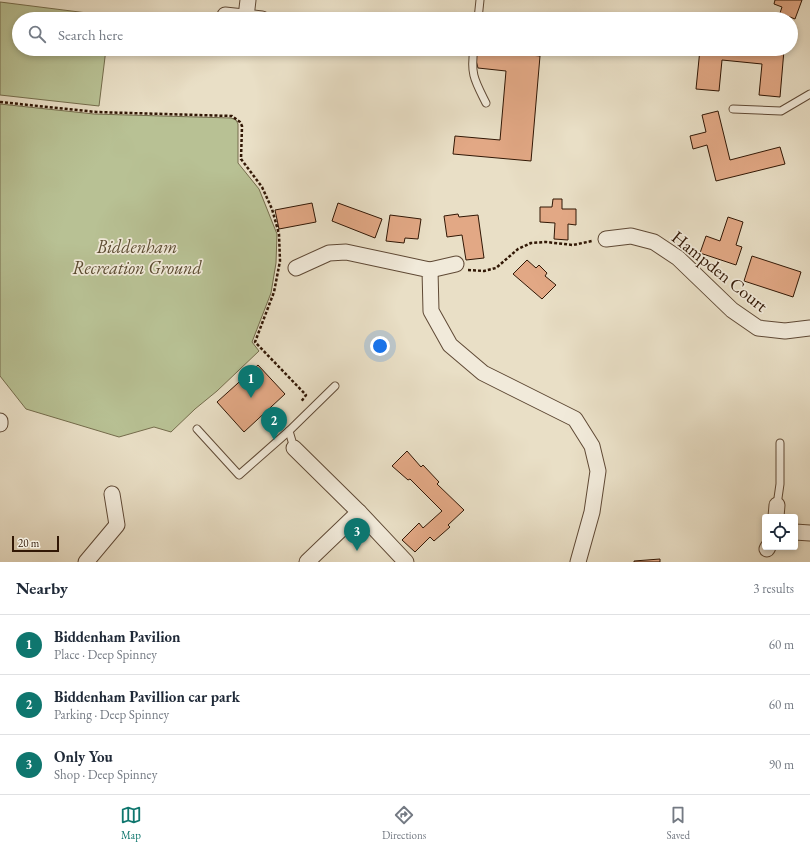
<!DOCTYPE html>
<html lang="en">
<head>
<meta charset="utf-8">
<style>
  body { margin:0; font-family:"EB Garamond",serif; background:#f2f2f3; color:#1f2937 }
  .controls { position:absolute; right:12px; bottom:12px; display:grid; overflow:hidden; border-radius:4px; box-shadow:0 2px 6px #0003 }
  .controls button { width:36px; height:36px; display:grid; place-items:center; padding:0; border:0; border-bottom:1px solid #e0e1e3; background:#fff; color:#1f2937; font:20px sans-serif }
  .scale { position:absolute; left:12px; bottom:10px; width:47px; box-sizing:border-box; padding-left:4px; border:2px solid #311705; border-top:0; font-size:11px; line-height:14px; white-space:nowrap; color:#311705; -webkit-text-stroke:3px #f1eada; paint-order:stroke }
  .you { position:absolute; left:380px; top:346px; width:14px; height:14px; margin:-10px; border:3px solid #fff; border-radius:50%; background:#1a73e8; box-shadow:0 0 0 6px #1a73e833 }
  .badge { display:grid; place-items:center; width:26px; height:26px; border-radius:50%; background:#0f766e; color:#fff; font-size:13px; font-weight:700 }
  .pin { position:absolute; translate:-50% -33px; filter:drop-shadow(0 1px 2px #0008) }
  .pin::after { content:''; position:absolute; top:21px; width:14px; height:12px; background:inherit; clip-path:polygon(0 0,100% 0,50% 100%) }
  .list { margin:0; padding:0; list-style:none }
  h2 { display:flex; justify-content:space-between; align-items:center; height:52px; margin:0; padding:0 16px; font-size:17px }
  h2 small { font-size:13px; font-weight:400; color:#747a83 }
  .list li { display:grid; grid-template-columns:26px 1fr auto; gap:12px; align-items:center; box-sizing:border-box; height:60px; padding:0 16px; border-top:1px solid #e0e1e3 }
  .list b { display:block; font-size:15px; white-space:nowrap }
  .list p { margin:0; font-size:13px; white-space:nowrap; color:#747a83 }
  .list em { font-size:13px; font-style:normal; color:#747a83 }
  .icon { flex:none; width:22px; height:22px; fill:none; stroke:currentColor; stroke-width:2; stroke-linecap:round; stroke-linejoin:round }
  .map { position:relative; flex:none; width:810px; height:562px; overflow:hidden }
  .search { position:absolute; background:#fff; box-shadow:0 2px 6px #0003; left:12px; right:12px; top:12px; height:44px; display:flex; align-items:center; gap:10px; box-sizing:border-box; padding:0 14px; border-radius:22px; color:#747a83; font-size:15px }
  .sheet { height:232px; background:#fff }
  nav { display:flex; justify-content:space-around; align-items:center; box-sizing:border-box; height:56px; border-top:1px solid #e0e1e3; background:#fff; font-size:11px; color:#747a83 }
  nav a { display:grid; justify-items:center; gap:2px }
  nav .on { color:#0f766e }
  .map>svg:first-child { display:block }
  .green { fill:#b8c194; stroke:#746c4c }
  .building { fill:#e2a885; stroke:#311705 }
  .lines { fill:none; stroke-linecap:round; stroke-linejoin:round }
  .lane-casing { stroke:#5f4935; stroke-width:9 }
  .street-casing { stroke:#5f4935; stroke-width:17 }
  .path { stroke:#311705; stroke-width:2.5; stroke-dasharray:3 2; stroke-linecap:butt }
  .lane { stroke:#f1eada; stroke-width:7 }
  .street { stroke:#f1eada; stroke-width:15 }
  .labels { text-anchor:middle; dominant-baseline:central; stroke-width:3.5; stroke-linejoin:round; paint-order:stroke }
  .park-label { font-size:18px; font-style:italic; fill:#5a4a30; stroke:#f1eada }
  .street-label { font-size:18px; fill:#311705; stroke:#f1eada }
</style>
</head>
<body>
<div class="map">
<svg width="810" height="562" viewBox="0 0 810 562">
  <rect width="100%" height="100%" fill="#e9dfc6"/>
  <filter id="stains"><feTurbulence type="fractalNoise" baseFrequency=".005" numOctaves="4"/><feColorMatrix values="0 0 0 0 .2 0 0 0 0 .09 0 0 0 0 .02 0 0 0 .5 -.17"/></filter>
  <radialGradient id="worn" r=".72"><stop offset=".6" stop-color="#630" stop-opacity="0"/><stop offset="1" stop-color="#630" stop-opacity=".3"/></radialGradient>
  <g class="green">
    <polygon points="0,2 111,16 110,19 19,19 19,49 106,49 99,106 0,95"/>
    <polygon points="0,104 94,114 231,118 236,120 238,124 238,163 259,189 277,234 276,263 271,293 252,342 259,351 217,391 195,409 171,432 154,427 119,437 26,409 0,376"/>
  </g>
  <g class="building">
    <polygon points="775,0 802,0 795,19 780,13 782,7 774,4"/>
    <polygon points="473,49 540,56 531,161 453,154 455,136 500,140 506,71 478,68"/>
    <polygon points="700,49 784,50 780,97 759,95 762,64 722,60 719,91 696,89"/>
    <polygon points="718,111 730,160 780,147 785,164 716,181 707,145 693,149 690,136 706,132 702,115"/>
    <polygon points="553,199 562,199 562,209 576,209 576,225 568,224 568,240 554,239 555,223 540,222 540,207 552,207"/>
    <polygon points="312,203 316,222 279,229 275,210"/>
    <polygon points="338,203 382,219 375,238 332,221"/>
    <polygon points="458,214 459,217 478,215 484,258 466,260 462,235 447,237 444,216"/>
    <polygon points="390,215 421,219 418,239 405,238 404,243 386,241"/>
    <polygon points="728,217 743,222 736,245 742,247 736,265 700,253 706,236 720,241"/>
    <polygon points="752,256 801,272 793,297 744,281"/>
    <polygon points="527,260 536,268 539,265 547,273 545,276 556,285 542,299 513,274"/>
    <polygon points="258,365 285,394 244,432 217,402"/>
    <polygon points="407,451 421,467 423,465 439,482 437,484 464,510 448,525 450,527 434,541 430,537 415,552 402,540 419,523 423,528 442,511 410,479 408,480 392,466"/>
    <polygon points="660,559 660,562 634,562 634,561"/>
  </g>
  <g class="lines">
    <g class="lane-casing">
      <g id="lane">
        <polyline points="478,19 480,0"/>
        <path d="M474,49C470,74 475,81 486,103"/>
        <polyline points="733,109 781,111 810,94"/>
        <polyline points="197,429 239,475 289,431"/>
        <polyline points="294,448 289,431 335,386"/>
        <polyline points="777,505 780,484 780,443"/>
      </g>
    </g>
    <g class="street-casing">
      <g id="street">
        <polyline points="225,15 262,19"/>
        <polyline points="246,17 248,0"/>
        <polyline points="606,239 631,236 654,242 678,258 732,310 758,328 785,331 810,328"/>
        <polyline points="296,268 329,253 346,252 430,270 431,311 450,345 483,373 575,419 592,446 598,471 592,512 578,562"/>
        <polyline points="430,270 456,264"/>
        <polyline points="0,421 0,424"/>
        <polyline points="294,448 359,512"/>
        <polyline points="776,517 777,505"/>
        <polyline points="795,532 810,533"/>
        <polyline points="767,549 768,547"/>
        <polyline points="86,562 117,525 112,494"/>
        <polyline points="307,562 359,512 406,562"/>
      </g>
    </g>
    <g class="path">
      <polyline points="0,102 96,112 232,116 240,122 242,126 241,159 262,187 272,209 279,234 280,261 274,292 255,342 306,395 301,402"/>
      <polyline points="468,270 484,271 496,268 518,249 531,243 546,242 573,245 592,241"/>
    </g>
    <use href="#lane" class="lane"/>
    <use href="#street" class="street"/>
  </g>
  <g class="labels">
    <g class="park-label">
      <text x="137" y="246">Biddenham<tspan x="137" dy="21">Recreation Ground</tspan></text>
    </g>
    <g class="street-label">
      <text transform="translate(720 271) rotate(39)">Hampden Court</text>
    </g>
  </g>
  <rect width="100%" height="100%" filter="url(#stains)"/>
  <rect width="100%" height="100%" fill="url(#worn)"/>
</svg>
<div class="controls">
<button><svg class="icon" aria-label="locate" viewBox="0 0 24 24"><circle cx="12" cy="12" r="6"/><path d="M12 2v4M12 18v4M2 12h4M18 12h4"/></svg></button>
</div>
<div class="scale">20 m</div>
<div class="you"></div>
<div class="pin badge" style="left:251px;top:398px">1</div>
<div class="pin badge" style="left:274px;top:440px">2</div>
<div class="pin badge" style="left:357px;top:551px">3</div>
<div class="search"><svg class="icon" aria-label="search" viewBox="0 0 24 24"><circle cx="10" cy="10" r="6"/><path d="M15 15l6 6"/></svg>Search here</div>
</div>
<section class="sheet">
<h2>Nearby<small>3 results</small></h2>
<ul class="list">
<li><span class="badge">1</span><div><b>Biddenham Pavilion</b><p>Place · Deep Spinney</p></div><em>60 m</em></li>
<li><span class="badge">2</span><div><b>Biddenham Pavillion car park</b><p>Parking · Deep Spinney</p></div><em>60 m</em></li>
<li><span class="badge">3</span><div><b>Only You</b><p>Shop · Deep Spinney</p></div><em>90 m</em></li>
</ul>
</section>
<nav>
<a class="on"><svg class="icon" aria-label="map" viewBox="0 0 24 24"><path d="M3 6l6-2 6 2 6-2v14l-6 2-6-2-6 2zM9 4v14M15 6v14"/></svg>Map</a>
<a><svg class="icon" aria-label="directions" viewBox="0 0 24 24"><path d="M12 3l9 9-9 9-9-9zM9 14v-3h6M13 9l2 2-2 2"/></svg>Directions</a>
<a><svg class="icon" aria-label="saved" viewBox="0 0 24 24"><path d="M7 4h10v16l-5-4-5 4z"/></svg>Saved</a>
</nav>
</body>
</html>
